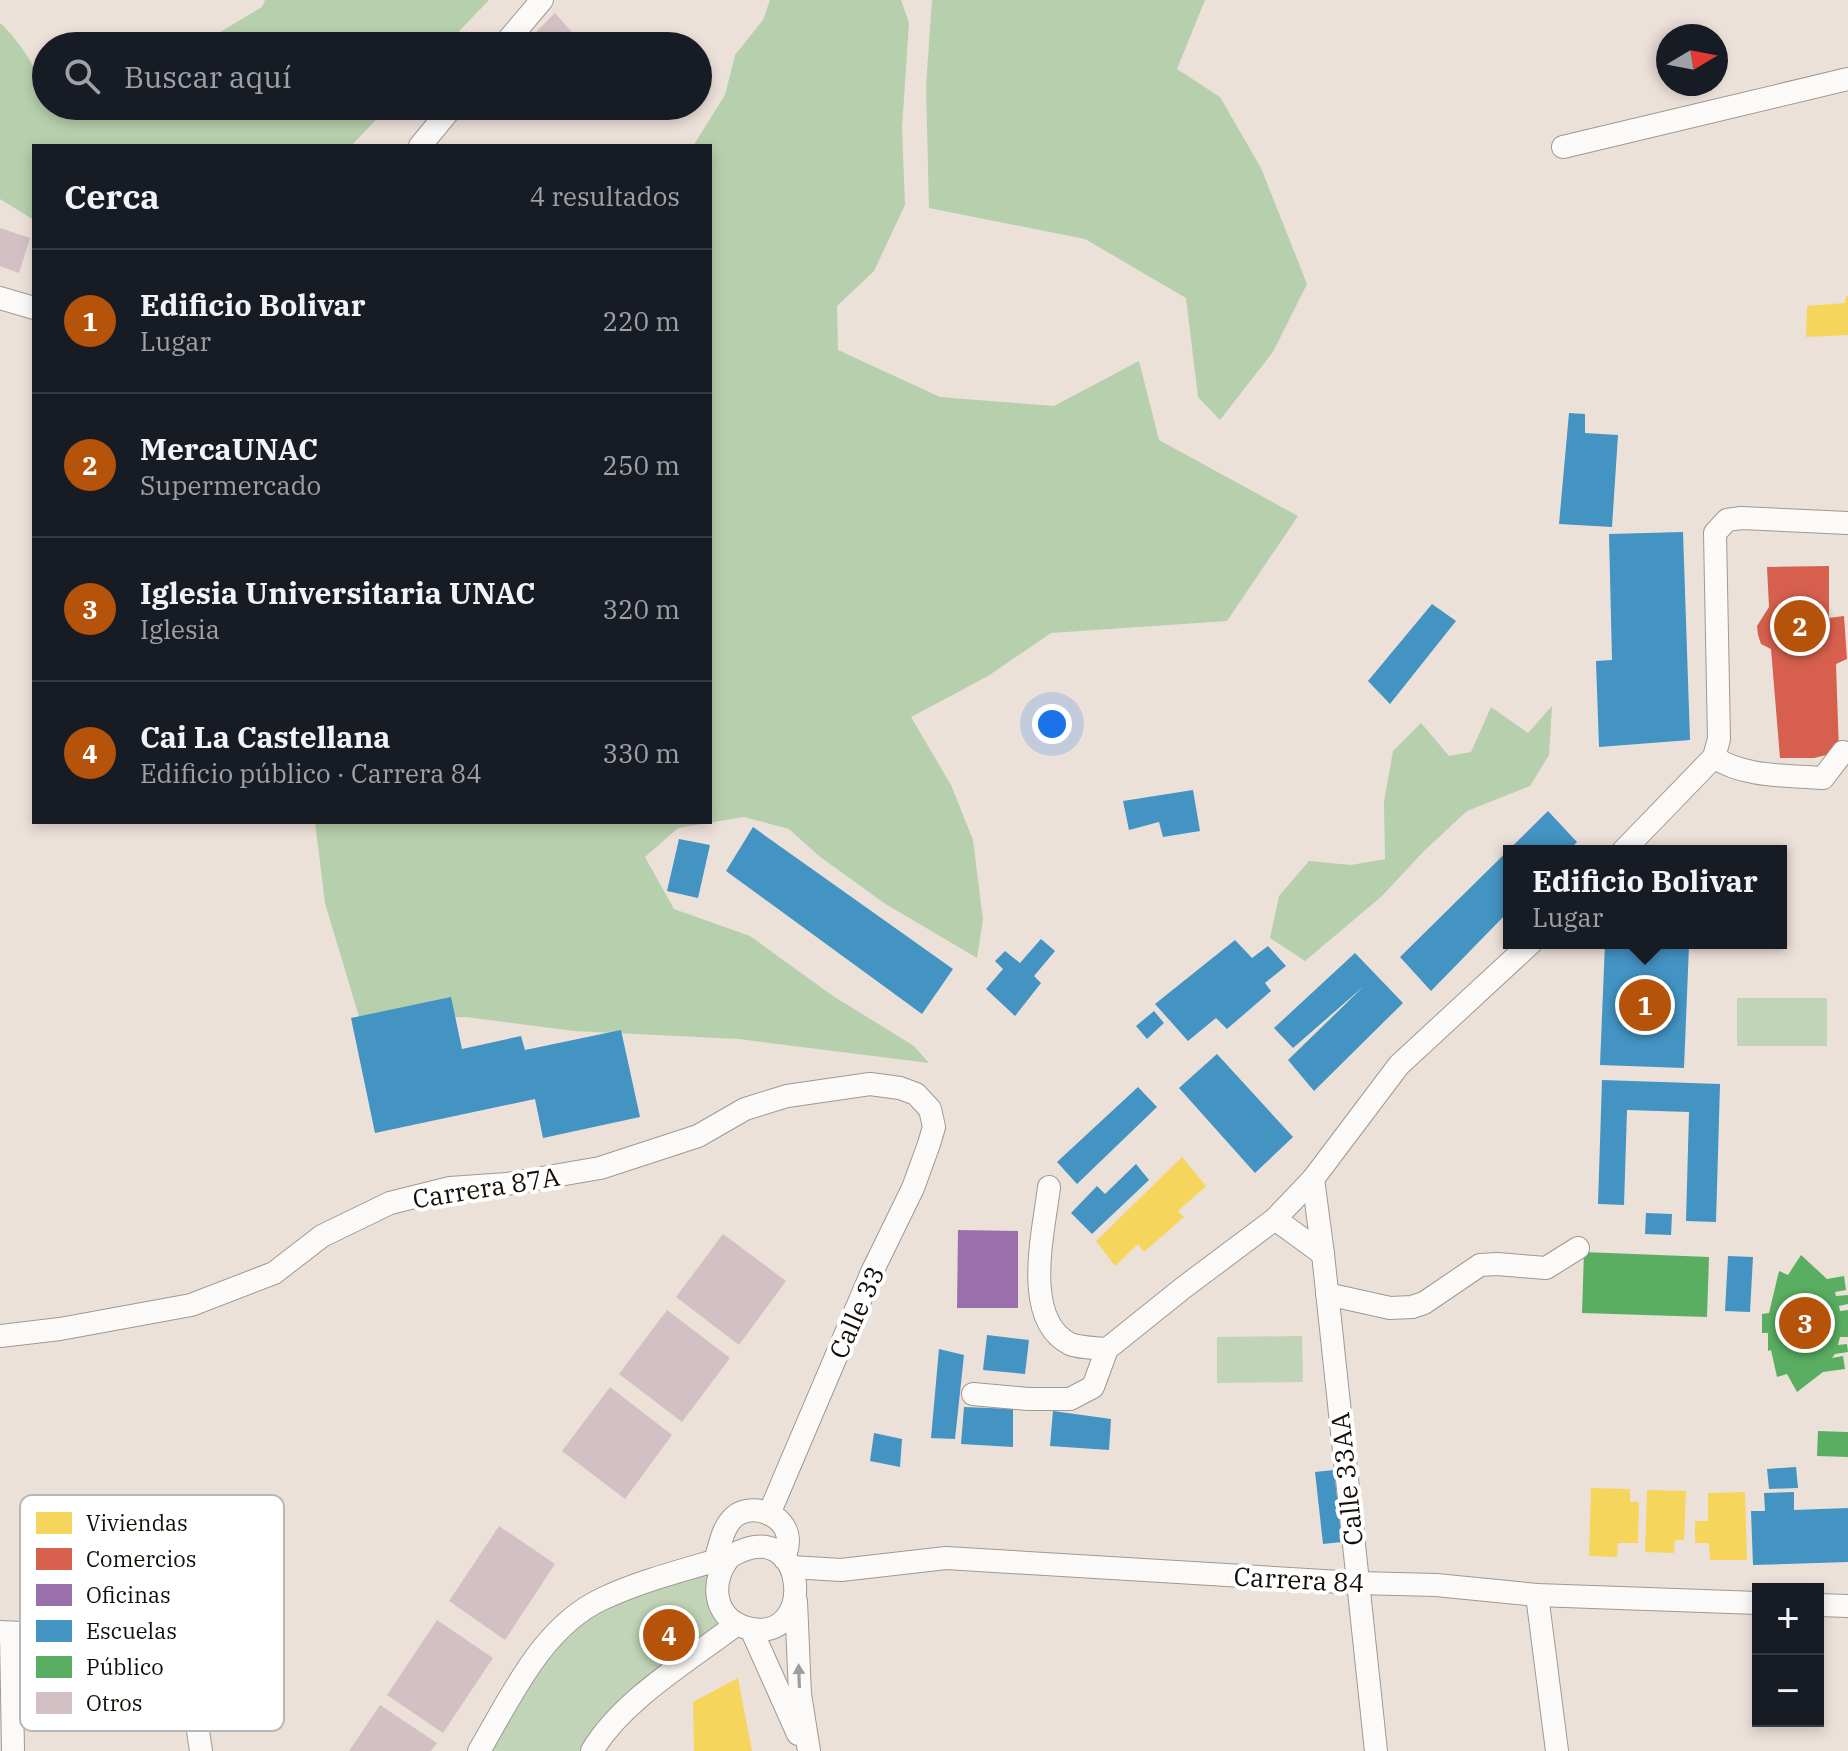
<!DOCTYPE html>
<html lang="es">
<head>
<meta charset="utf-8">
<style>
  body { margin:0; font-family:"IBM Plex Serif",serif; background:#242831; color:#f1f3f6 }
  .controls { position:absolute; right:24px; bottom:24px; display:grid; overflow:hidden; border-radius:0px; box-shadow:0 4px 12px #0003 }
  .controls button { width:72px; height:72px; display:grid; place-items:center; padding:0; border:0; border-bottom:2px solid #363941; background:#171b24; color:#f1f3f6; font:40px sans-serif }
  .compass { position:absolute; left:1656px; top:24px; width:72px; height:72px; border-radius:50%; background:#171b24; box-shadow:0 4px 12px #0003; rotate:80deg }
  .you { position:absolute; left:1052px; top:724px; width:28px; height:28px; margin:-20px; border:6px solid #fff; border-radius:50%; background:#1a73e8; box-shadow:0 0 0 12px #1a73e833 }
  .badge { display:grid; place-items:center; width:52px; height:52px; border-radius:50%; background:#b45309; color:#fff; font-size:26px; font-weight:700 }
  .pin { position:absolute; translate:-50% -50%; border:4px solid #fff; box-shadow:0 2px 8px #0006 }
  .popup { position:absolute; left:1503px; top:845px; width:284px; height:104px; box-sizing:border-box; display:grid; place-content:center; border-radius:0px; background:#171b24; filter:drop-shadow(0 2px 6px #0005); font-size:26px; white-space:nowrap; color:#9ea1a6 }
  .popup b { font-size:30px; color:#f1f3f6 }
  .popup::after { content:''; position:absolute; left:50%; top:100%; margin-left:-16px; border:16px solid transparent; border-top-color:#171b24 }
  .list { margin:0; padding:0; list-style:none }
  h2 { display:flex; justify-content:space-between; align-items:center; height:104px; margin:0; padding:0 32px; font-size:34px }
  h2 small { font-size:26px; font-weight:400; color:#9ea1a6 }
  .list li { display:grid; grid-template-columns:52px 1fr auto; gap:24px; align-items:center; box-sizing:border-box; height:144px; padding:0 32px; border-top:2px solid #363941 }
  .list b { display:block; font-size:30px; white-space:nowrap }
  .list p { margin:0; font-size:26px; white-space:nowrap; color:#9ea1a6 }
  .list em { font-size:26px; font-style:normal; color:#9ea1a6 }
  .icon { flex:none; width:44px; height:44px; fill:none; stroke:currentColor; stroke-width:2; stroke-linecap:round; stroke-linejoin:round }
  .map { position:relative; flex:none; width:1848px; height:1751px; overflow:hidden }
  .search { position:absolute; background:#171b24; box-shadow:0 4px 12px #0003; left:32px; top:32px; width:680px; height:88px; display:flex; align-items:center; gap:20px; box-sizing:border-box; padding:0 28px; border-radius:44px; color:#9ea1a6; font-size:30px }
  .panel { position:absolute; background:#171b24; box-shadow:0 4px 12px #0003; left:32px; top:144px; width:680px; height:680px; border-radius:0px }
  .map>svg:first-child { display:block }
  .green { fill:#c1d4b7 }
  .forest { fill:#b6cfac }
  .homes { fill:#f6d55c }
  .shops { fill:#d6604d }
  .offices { fill:#9970ab }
  .schools { fill:#4393c3 }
  .public { fill:#5aae61 }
  .building { fill:#d3c0c4 }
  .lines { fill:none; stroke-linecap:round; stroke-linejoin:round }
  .minor-casing { stroke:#a09892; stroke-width:24 }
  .minor { stroke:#fcfaf9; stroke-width:22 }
  .oneway { fill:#9f9c99 }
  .labels { text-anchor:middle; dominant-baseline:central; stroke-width:8; stroke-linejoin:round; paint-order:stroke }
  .street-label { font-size:26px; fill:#140e09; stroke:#fff }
  .key { fill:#fff; stroke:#b8b7b5; stroke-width:2 }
  .key-label { font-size:22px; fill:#140e09 }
</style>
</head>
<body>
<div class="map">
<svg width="1848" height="1751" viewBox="0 0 1848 1751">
  <rect width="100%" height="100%" fill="#ece1d9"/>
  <g class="green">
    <rect x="1737" y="998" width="90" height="48"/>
    <polygon points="1302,1336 1303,1382 1217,1383 1217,1337"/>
    <polygon points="720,1571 737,1624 592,1751 479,1751 573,1619 630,1588"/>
  </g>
  <g class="forest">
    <polygon points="265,0 489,0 445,46 197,46 262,7"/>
    <polygon points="770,0 901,0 909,23 902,128 905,205 874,271 837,306 838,350 940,397 1054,406 1139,361 1159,440 1298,516 1227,621 1051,633 988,676 911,717 951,785 973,840 983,920 977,958 884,903 819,856 789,829 744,817 678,828 645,857 674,909 750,936 833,996 914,1046 929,1063 739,1039 574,1031 466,1017 360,1020 325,903 315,822 710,822 710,146 693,146 725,95 735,55 763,20"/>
    <polygon points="932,0 1205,0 1177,69 1220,97 1261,168 1307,284 1273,352 1220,420 1198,397 1186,298 1085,239 929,208 926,86"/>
    <path d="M0,23C20,41 46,80 46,106H389L351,146H34V220L0,199Z"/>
    <polygon points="1552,706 1549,755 1530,786 1467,811 1423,852 1382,896 1305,961 1270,938 1279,896 1309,861 1351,865 1385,859 1384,802 1393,751 1421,723 1449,756 1471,752 1491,707 1528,733"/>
  </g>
  <g class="homes">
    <polygon points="1846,296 1848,296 1848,335 1806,337 1807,306 1845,303"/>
    <polygon points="1182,1157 1206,1186 1178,1211 1184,1217 1144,1252 1138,1244 1115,1266 1096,1241"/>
    <polygon points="1591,1488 1630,1489 1630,1502 1639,1502 1638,1543 1618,1543 1617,1557 1589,1556"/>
    <polygon points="1647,1490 1686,1491 1684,1540 1675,1540 1674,1553 1645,1552"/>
    <polygon points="1745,1492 1747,1560 1710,1560 1709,1543 1695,1543 1695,1521 1708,1521 1708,1493"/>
    <polygon points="738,1678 752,1751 694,1751 693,1702"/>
  </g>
  <polygon class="shops" points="1829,566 1829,618 1844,616 1847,659 1836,664 1839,752 1814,758 1780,758 1771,649 1761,644 1758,635 1757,626 1769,607 1767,567"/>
  <polygon class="offices" points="958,1230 1018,1231 1018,1308 957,1308"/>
  <g class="schools">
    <polygon points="1569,413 1585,414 1585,433 1618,435 1612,527 1559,524"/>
    <polygon points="1683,532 1690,740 1599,747 1596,661 1612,660 1609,534"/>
    <polygon points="1432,604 1456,621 1390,704 1368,681"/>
    <polygon points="1193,790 1200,831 1163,837 1159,822 1129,830 1123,801"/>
    <polygon points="1548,811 1577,842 1568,851 1509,851 1509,911 1431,991 1400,957"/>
    <polygon points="753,827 953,969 922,1014 726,871"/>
    <polygon points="679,839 710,845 698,898 667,891"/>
    <polygon points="1041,939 1055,951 1034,976 1041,983 1015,1016 986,989 1003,969 995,961 1005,951 1020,963"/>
    <polygon points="1235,940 1252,958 1268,946 1286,966 1265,983 1271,991 1227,1029 1216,1018 1188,1041 1155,1004"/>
    <polygon points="1605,943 1689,946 1684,1068 1600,1065"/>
    <polygon points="1355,953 1403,1003 1314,1091 1288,1060 1364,986 1293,1048 1274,1028"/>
    <polygon points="451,997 462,1049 521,1036 525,1050 621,1030 640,1117 543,1138 535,1099 375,1133 351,1018"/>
    <polygon points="1154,1011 1164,1023 1147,1039 1136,1026"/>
    <polygon points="1217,1054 1293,1137 1255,1173 1179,1088"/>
    <polygon points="1602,1080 1720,1084 1716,1222 1686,1221 1689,1112 1627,1110 1624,1205 1598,1204"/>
    <polygon points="1138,1087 1157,1107 1077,1184 1057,1162"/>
    <polygon points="1136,1164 1149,1180 1092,1234 1071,1213 1097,1186 1105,1194"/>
    <polygon points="1646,1213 1672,1214 1671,1235 1645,1234"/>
    <polygon points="1728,1256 1753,1257 1750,1312 1725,1311"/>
    <polygon points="987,1335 1029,1340 1025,1374 983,1370"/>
    <polygon points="939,1349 964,1355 955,1439 931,1438"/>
    <polygon points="964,1407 1013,1409 1013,1447 961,1444"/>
    <polygon points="1053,1411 1111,1419 1109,1450 1050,1446"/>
    <polygon points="874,1433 902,1439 900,1467 870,1461"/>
    <polygon points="1796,1467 1798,1488 1769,1489 1767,1469"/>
    <polygon points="1334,1470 1342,1542 1323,1544 1315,1472"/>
    <polygon points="1794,1492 1794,1510 1848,1508 1848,1562 1753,1565 1751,1511 1765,1511 1764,1493"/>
  </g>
  <g class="public">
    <polygon points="1584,1252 1709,1257 1707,1317 1582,1313"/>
    <polygon points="1801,1255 1827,1279 1844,1276 1846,1290 1835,1292 1836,1296 1848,1295 1848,1304 1839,1306 1840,1311 1848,1310 1848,1337 1840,1337 1838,1345 1847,1344 1848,1352 1835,1354 1832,1358 1843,1356 1845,1369 1823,1372 1797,1392 1787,1374 1777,1377 1771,1350 1768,1351 1768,1333 1762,1333 1762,1314 1769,1313 1779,1271 1788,1275"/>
    <polygon points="1818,1431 1848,1432 1848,1457 1817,1456"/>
    <polygon points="63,1695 94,1695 93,1716 39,1716 41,1701 62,1703"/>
  </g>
  <g class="building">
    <polygon points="555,13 584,46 542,46 531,37"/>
    <polygon points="527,36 538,46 519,46"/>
    <polygon points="0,228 30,238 19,273 0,266"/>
    <polygon points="723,1234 786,1281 739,1345 676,1297"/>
    <polygon points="667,1310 730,1358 682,1422 619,1374"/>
    <polygon points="610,1387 672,1435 625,1499 562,1451"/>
    <polygon points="499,1526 555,1564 505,1640 449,1601"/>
    <polygon points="437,1620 493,1658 443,1733 387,1695"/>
    <polygon points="380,1705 437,1743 431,1751 349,1751"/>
  </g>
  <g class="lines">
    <g class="minor-casing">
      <g id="minor">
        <polyline points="503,46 542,0"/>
        <polyline points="420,146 453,106"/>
        <polyline points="1563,147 1848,79"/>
        <polyline points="0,298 34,308"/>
        <path d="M1714,757C1744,778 1788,775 1823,778L1843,752"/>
        <polyline points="1623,851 1714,757 1719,739 1715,533 1727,520 1741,518 1848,523"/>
        <polyline points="1313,1179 1323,1254 1376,1751"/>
        <path d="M1049,1187C1044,1231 1021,1319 1070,1344C1080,1348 1097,1348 1107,1349L1183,1288L1275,1219L1313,1179L1399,1065L1531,943"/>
        <polyline points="1275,1219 1323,1254"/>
        <polyline points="1327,1294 1390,1308 1412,1307 1424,1303 1480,1265 1497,1264 1546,1268 1578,1248"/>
        <polyline points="0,1336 60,1329 191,1305 274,1273 322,1236 390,1203 450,1188 507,1184 600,1168 698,1136 745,1109 787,1096 870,1084 900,1088 916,1094 930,1109 934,1127 929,1144 913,1188 872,1272 769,1514"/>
        <polyline points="973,1394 1028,1399 1070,1399 1093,1387 1107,1349"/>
        <path d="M715,1561C719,1549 722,1530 731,1520C748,1500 787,1513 788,1540C788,1545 786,1553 784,1558"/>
        <polyline points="791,1567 841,1570 946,1558 1357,1583 1436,1585 1537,1595 1758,1603"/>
        <polyline points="1537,1595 1557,1751"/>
        <polyline points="796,1601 800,1694 809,1751"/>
        <polyline points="1818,1605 1848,1606"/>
        <polyline points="751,1629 798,1734"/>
        <polyline points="0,1632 162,1639 178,1644 187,1656 201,1751"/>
        <polyline points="11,1633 13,1751"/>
        <path d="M479,1751C511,1697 542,1627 602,1599C642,1580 688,1569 731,1556C809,1510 819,1651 744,1627C712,1616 710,1578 731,1556"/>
        <path d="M592,1751C622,1700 690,1660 737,1624"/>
      </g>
    </g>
    <use href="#minor" class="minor"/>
  </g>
  <defs><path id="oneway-solid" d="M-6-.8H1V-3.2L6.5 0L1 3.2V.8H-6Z" transform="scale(2)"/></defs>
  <use class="oneway" href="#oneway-solid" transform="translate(799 1676) rotate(-92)"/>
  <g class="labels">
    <g class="street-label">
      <text transform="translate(486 1187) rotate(-9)">Carrera 87A</text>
      <text transform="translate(856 1312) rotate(-66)">Calle 33</text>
      <text transform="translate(1346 1479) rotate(-96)">Calle 33AA</text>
      <text transform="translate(1299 1579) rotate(3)">Carrera 84</text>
    </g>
  </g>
  <rect x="20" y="1495" width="264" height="236" rx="12" class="key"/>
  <rect x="36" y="1512" width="36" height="22" fill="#f6d55c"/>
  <rect x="36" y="1548" width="36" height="22" fill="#d6604d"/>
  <rect x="36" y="1584" width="36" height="22" fill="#9970ab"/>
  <rect x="36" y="1620" width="36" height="22" fill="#4393c3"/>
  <rect x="36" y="1656" width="36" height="22" fill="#5aae61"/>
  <rect x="36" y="1692" width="36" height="22" fill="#d3c0c4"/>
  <g class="key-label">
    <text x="86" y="1531">Viviendas</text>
    <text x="86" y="1567">Comercios</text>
    <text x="86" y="1603">Oficinas</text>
    <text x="86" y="1639">Escuelas</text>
    <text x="86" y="1675">Público</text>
    <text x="86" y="1711">Otros</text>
  </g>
</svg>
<div class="controls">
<button>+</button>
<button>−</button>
</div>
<svg class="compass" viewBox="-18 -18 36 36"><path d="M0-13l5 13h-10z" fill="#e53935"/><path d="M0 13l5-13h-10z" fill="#9ea1a6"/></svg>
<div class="you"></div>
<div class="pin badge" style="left:1645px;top:1005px">1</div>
<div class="popup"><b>Edificio Bolivar</b>Lugar</div>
<div class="pin badge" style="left:1800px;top:626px">2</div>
<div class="pin badge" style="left:1805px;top:1323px">3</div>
<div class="pin badge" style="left:669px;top:1635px">4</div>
<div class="search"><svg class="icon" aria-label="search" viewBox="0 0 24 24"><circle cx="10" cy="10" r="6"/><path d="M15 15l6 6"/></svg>Buscar aquí</div>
<section class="panel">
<h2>Cerca<small>4 resultados</small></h2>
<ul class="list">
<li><span class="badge">1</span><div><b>Edificio Bolivar</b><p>Lugar</p></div><em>220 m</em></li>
<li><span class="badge">2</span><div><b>MercaUNAC</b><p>Supermercado</p></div><em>250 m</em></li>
<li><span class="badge">3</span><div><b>Iglesia Universitaria UNAC</b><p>Iglesia</p></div><em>320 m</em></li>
<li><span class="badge">4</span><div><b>Cai La Castellana</b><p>Edificio público · Carrera 84</p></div><em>330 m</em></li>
</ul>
</section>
</div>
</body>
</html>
